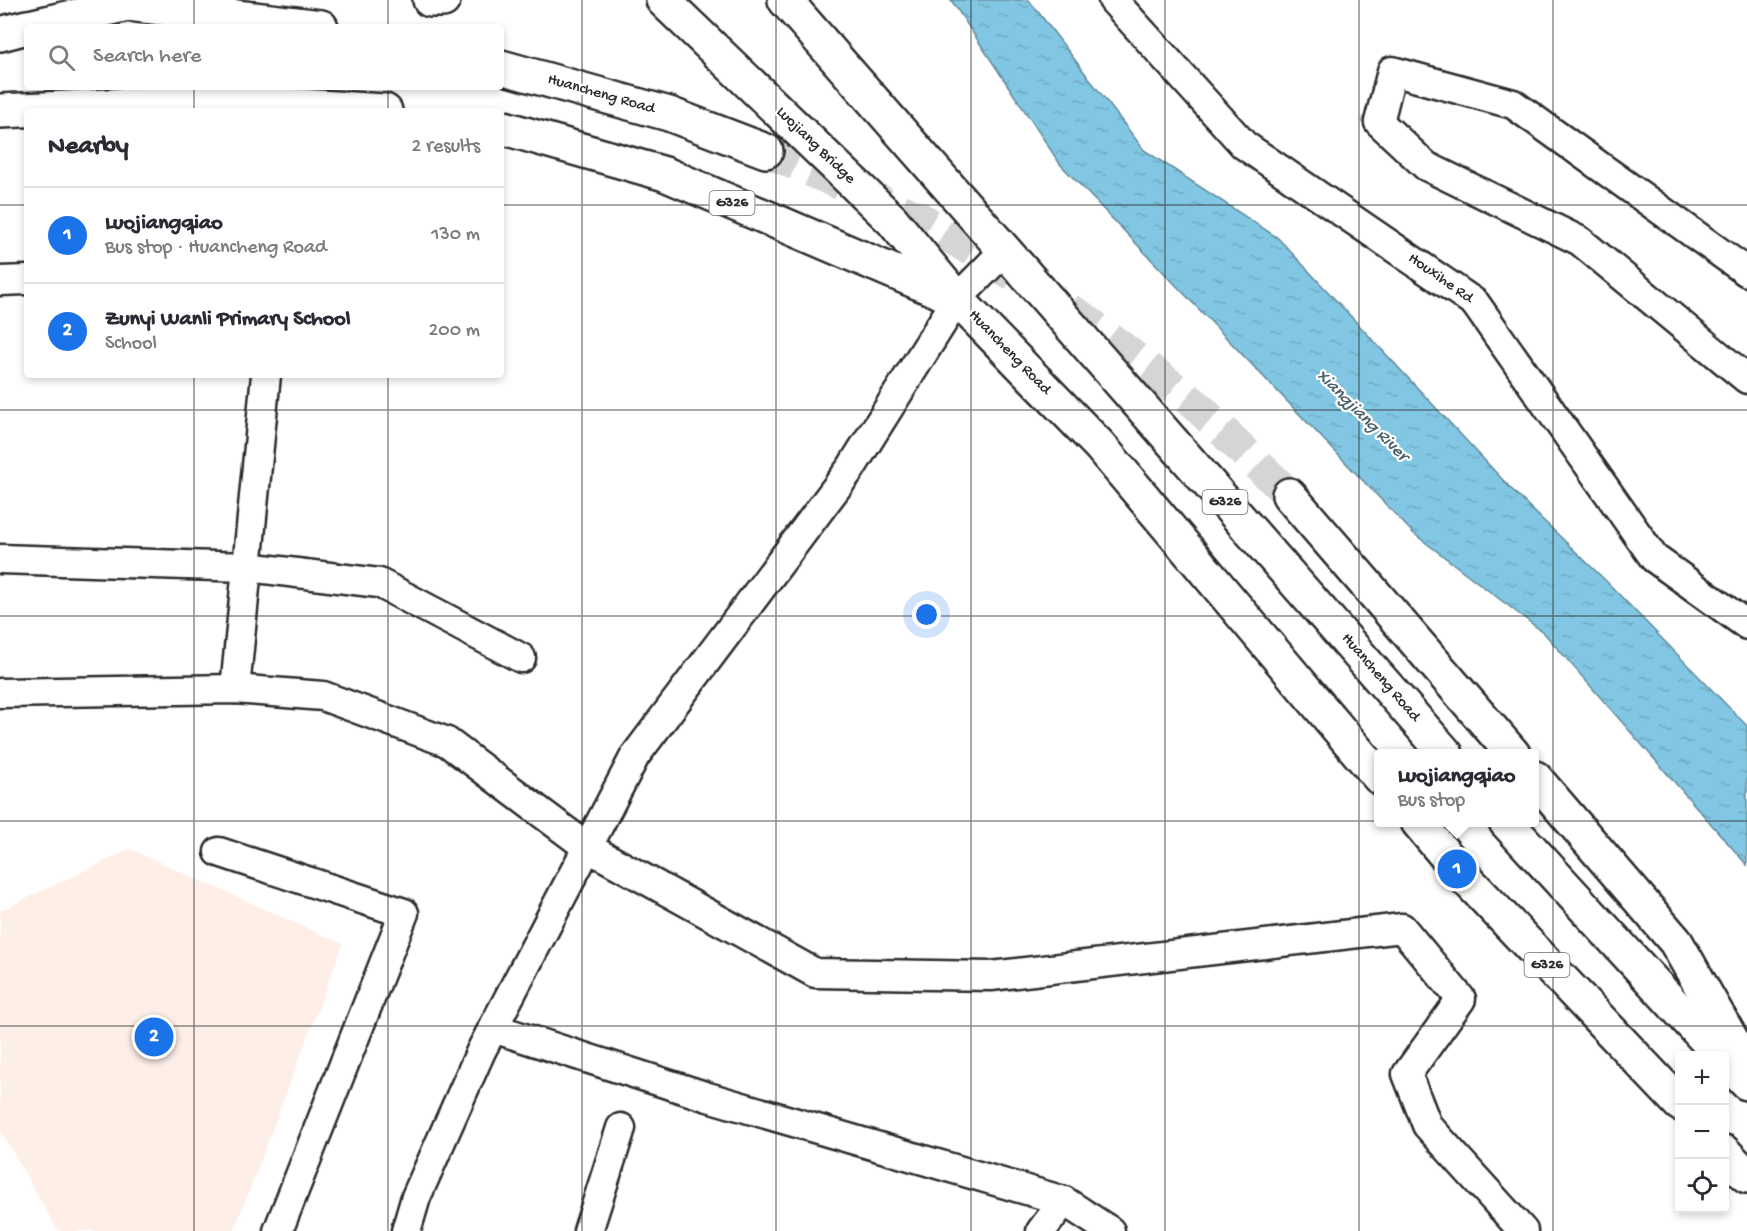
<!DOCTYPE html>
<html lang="en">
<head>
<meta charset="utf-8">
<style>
  body { margin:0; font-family:"Gochi Hand",sans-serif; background:#f7f7f7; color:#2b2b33 }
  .controls { position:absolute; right:18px; bottom:18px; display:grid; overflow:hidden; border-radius:6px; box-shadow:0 3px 9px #0003 }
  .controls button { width:54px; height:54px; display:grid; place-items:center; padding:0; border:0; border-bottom:2px solid #e1e1e2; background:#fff; color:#2b2b33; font:30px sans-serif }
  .you { position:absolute; left:927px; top:615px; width:21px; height:21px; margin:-15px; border:4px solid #fff; border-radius:50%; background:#1a73e8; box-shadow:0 0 0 9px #1a73e833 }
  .badge { display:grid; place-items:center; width:39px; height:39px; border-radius:50%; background:#1a73e8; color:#fff; font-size:20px; font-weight:700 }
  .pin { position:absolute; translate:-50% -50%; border:3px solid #fff; box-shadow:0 2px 6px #0006 }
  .popup { position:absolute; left:1374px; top:749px; width:165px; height:78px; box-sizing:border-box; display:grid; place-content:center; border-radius:6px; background:#fff; filter:drop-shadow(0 2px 4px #0005); font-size:20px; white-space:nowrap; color:#7c7c81 }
  .popup b { font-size:22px; color:#2b2b33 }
  .popup::after { content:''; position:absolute; left:50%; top:100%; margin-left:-12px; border:12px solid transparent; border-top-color:#fff }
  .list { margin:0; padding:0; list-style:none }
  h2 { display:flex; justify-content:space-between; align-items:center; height:78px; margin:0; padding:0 24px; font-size:26px }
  h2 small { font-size:20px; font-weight:400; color:#7c7c81 }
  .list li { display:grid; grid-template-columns:39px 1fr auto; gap:18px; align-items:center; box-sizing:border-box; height:96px; padding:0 24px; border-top:2px solid #e1e1e2 }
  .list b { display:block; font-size:22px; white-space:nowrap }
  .list p { margin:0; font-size:20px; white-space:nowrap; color:#7c7c81 }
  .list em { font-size:20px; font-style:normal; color:#7c7c81 }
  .icon { flex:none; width:33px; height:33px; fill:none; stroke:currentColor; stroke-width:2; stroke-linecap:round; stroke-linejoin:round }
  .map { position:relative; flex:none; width:1747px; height:1231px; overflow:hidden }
  .search { position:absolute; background:#fff; box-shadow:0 3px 9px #0003; left:24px; top:24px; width:480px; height:66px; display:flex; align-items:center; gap:15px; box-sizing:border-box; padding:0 21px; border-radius:6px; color:#7c7c81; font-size:22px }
  .panel { position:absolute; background:#fff; box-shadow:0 3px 9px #0003; left:24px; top:108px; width:480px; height:270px; border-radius:6px }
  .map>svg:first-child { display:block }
  .built { fill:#feeee8 }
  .water { fill:url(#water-ripples); stroke:#5f8899; stroke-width:1.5 }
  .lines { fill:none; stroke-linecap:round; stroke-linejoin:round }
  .major-tunnel { stroke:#d5d5d5; stroke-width:33; stroke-dasharray:33 16; stroke-linecap:butt }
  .minor-casing { stroke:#2b2b2b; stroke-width:33 }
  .major-casing { stroke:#2b2b2b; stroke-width:38 }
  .highway-casing { stroke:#2b2b2b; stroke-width:38 }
  .minor { stroke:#fff; stroke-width:28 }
  .major { stroke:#fff; stroke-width:33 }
  .highway { stroke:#fff; stroke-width:33 }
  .grid { fill:none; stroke:#2b2b2b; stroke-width:1.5; stroke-opacity:0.55 }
  .labels { text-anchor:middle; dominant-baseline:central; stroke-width:4.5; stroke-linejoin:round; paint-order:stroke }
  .shield { fill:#fff; stroke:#6b6b6b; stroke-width:1.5 }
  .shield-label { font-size:15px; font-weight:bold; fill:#2b2b2b }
  .street-label { font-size:16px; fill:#2b2b2b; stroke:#fff }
  .water-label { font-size:18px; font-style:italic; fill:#49616b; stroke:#fff }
</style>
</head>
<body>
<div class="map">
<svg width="1747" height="1231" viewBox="0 0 1747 1231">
  <defs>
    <pattern id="water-ripples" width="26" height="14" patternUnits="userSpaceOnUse" patternTransform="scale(1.5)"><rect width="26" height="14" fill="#81c6e2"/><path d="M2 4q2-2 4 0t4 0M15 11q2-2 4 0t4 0" fill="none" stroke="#70aac2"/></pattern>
  </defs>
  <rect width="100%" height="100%" fill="#fff"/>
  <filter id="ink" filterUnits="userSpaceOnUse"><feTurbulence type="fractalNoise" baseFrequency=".0167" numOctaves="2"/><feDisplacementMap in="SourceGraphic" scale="12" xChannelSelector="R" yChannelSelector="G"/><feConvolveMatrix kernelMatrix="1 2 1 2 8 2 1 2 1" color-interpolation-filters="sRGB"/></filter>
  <g filter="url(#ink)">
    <polygon class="built" points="130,849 343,944 234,1231 58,1231 0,1130 0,911"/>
    <polygon class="water" points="951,0 1029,0 1144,150 1278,238 1515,493 1606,581 1747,726 1747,865 1544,633 1413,533 1060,164"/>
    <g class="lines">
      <polyline class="major-tunnel" points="766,151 921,219 1083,318 1196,405 1289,495"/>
      <g class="minor-casing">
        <g id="minor">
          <polyline points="1113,0 1244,145 1475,303 1654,558 1747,625"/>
          <polyline points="1747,272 1513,104 1392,71 1379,122 1426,166 1580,241 1747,379"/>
          <polyline points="0,281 27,280"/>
          <polyline points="0,559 247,567 379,583 521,658"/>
          <polyline points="235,689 266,375"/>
          <polyline points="0,693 235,689 323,696 447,742 587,847 815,973 991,976 1402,928 1461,999 1407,1074 1427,1125 1523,1231"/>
          <polyline points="219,852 404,913 278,1231"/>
          <polyline points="493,1028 708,1097 1064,1201 1110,1231"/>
          <polyline points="406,1231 416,1197 481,1051 635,756 851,468 957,299 1005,250"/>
          <polyline points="588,1231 621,1128"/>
          <polyline points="1041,1231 1064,1201"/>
        </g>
      </g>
      <g class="major-casing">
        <g id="major">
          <polyline points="430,0 443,0"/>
          <polyline points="29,27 128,4 321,27"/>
          <polyline points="0,34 27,27"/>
          <polyline points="501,67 669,114 766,151"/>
          <polyline points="0,111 215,101 385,111"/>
          <polyline points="501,127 665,174 957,299"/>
          <polyline points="1289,495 1513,754"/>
          <polyline points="1535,778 1676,942 1747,1067"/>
        </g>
      </g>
      <g class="highway-casing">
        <g id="highway">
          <polyline points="663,0 892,220 957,299 1100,446 1379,777"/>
          <polyline points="785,0 1446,754"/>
          <polyline points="1418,822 1457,869 1680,1104"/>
          <polyline points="1506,822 1721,1056"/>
          <polyline points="1724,1059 1747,1083"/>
          <polyline points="1724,1152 1747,1176"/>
        </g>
      </g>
      <use href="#minor" class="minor"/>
      <use href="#major" class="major"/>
      <use href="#highway" class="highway"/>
    </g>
  </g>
  <path class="grid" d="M194,0V27M388,0V27M582,0V1231M776,0V1231M971,0V1231M1165,0V1231M1359,0V1231M1553,0V1231M194,87V111M388,87V111M0,205H27M501,205H1747M194,375V1231M388,375V1231M0,410H1747M0,616H1747M0,821H1747M0,1026H1747"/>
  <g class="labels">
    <g class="shield">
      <rect x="709.5" y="191" width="45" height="24" rx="4.5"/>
      <rect x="1202.5" y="490" width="45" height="24" rx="4.5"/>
      <rect x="1524.5" y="953" width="45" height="24" rx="4.5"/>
    </g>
    <g class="shield-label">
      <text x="732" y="203">G326</text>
      <text x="1225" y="502">G326</text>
      <text x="1547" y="965">G326</text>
    </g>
    <g class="street-label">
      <text transform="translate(601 95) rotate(16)">Huancheng Road</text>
      <text transform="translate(815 146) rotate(44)">Luojiang Bridge</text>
      <text transform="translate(1440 279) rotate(35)">Houxihe Rd</text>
      <text transform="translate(1009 353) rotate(46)">Huancheng Road</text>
      <text transform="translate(1380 678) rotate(49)">Huancheng Road</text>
    </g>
    <g class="water-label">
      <text transform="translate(1362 416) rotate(45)">Xiangjiang River</text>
    </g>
  </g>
</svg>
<div class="controls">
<button>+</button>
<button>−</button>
<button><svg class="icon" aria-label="locate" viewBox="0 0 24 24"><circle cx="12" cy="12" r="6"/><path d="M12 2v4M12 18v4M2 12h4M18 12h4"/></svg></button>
</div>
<div class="you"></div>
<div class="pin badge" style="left:1457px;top:869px">1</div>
<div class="popup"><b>Luojiangqiao</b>Bus stop</div>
<div class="pin badge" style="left:154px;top:1037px">2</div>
<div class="search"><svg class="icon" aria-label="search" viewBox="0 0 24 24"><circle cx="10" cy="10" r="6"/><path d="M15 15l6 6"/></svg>Search here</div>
<section class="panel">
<h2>Nearby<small>2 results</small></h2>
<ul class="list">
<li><span class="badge">1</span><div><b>Luojiangqiao</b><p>Bus stop · Huancheng Road</p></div><em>130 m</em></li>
<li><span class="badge">2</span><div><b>Zunyi Wanli Primary School</b><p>School</p></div><em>200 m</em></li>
</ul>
</section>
</div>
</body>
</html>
